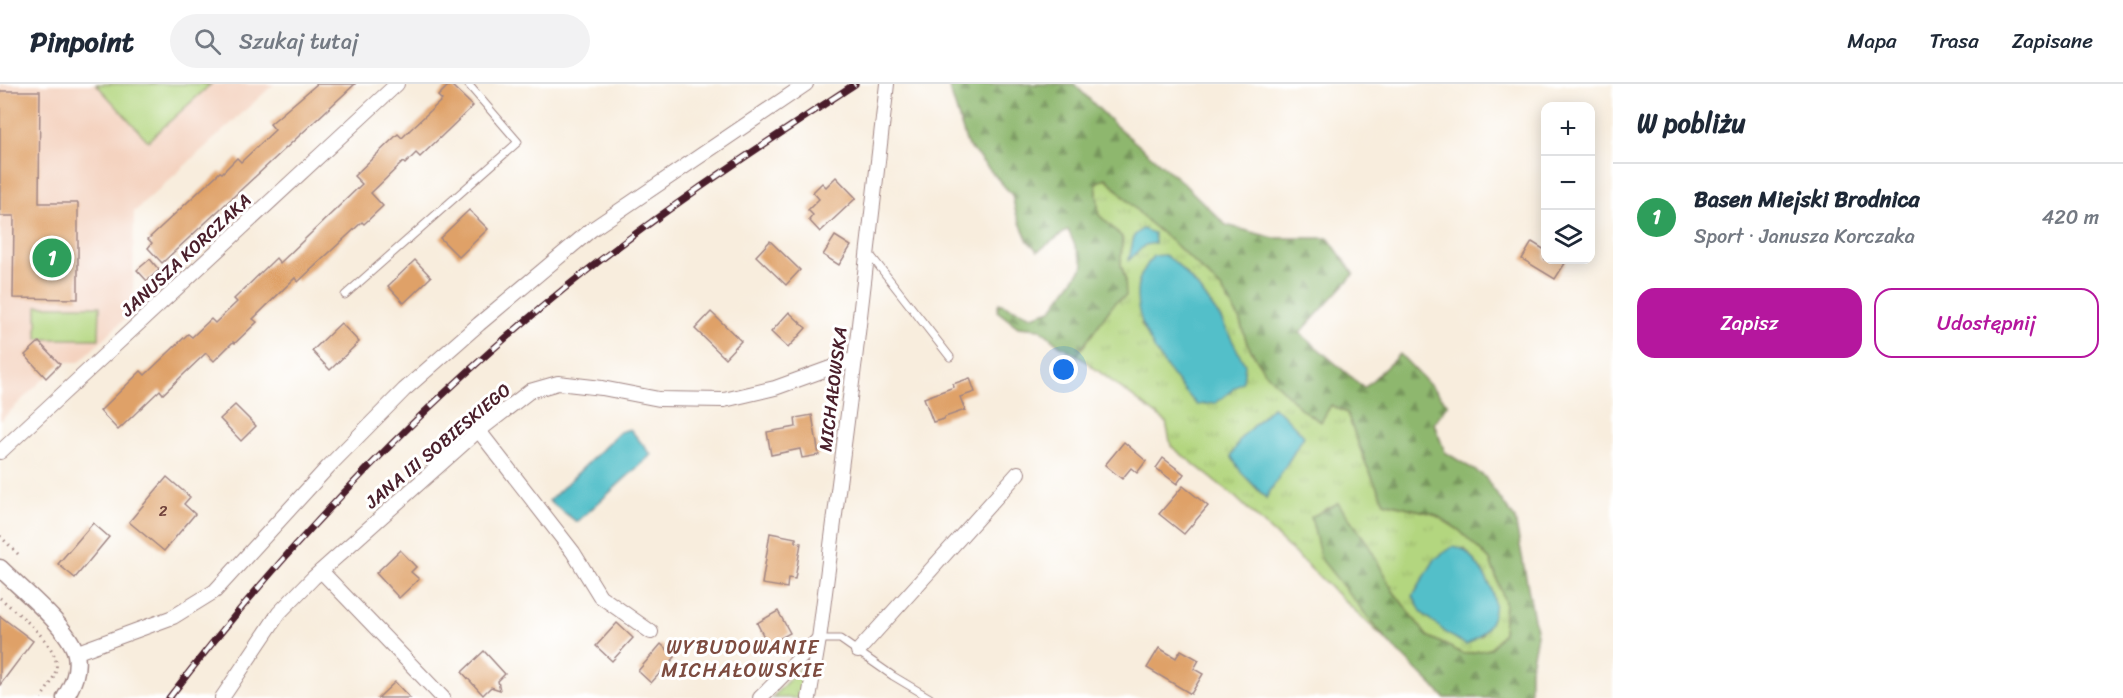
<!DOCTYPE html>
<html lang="pl">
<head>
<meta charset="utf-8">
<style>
  body { margin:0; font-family:Sriracha,sans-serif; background:#f2f2f3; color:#1f2937 }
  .controls { position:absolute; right:18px; top:18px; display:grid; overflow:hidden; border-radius:12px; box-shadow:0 3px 15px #0003 }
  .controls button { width:54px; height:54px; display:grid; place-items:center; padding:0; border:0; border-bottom:2px solid #e0e1e3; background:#fff; color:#1f2937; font:30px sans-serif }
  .you { position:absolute; left:1064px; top:286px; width:21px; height:21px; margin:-15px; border:4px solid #fff; border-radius:50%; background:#1a73e8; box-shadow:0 0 0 9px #1a73e833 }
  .badge { display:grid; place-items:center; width:39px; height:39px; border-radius:50%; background:#b5179e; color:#fff; font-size:20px; font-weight:700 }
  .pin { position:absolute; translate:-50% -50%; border:3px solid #fff; box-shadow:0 2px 6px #0006 }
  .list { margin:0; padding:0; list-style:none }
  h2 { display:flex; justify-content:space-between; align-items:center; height:78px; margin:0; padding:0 24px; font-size:26px }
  h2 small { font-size:20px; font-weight:400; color:#747a83 }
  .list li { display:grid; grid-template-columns:39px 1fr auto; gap:18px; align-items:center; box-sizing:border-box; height:108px; padding:0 24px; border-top:2px solid #e0e1e3 }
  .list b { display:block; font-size:22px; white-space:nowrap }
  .list p { margin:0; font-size:20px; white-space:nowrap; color:#747a83 }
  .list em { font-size:20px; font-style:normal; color:#747a83 }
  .actions { display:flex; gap:12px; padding:18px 24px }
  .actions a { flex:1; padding:14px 0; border:2px solid #b5179e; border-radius:18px; text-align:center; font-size:21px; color:#b5179e }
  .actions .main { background:#b5179e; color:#fff }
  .icon { flex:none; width:33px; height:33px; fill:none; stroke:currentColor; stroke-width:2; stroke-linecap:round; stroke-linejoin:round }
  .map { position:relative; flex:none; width:1613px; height:614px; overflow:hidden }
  header { display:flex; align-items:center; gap:36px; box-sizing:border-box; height:84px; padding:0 30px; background:#fff; border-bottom:2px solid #e0e1e3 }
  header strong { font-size:28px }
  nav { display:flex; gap:33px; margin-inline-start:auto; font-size:21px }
  .search { width:420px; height:54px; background:#f2f2f3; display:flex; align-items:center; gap:15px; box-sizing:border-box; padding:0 21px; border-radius:33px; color:#747a83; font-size:22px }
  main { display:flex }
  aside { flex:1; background:#fff }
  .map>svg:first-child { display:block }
  .built { fill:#f4d3c0 }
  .grass { fill:url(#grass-tufts); stroke:#7e7a55; stroke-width:1.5; fill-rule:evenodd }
  .forest { fill:url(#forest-firs); stroke:#6c6b4c; stroke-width:1.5 }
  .garden { fill:#b3d67f; stroke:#7e7a55; stroke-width:1.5 }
  .water { fill:#52bfc9; stroke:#4e6f7a; stroke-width:1.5 }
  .building { fill:#dfa168 }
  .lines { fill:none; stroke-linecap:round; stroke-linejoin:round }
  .service-casing { stroke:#a18684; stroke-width:9 }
  .minor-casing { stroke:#a18684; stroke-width:16 }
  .tertiary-casing { stroke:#a18684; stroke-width:19 }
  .path { stroke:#a18684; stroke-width:3; stroke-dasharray:1.5 4.5; stroke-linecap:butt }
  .service { stroke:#fff; stroke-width:7 }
  .minor { stroke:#fff; stroke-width:14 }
  .tertiary { stroke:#fff; stroke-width:16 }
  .rail-casing { stroke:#4a1f2b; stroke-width:7 }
  .rail { stroke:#fff; stroke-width:4.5; stroke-dasharray:14; stroke-linecap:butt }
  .labels { text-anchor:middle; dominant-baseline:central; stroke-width:6; stroke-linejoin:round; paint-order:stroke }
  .number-label { font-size:15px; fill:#6f403a }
  .street-label { font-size:18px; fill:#4a1f2b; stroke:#fff }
  .neighbourhood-label { font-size:20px; letter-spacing:1.5px; fill:#7e4c40; stroke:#fff }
</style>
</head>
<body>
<header>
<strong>Pinpoint</strong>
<div class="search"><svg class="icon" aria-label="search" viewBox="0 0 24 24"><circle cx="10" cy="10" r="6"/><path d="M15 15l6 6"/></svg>Szukaj tutaj</div>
<nav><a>Mapa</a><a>Trasa</a><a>Zapisane</a></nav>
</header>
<main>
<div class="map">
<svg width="1613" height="614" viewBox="0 0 1613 614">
  <defs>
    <pattern id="grass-tufts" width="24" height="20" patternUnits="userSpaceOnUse" patternTransform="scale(1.5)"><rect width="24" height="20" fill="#b3d67f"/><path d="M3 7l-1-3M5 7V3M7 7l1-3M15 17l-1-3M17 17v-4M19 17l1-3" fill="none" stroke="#9bb76e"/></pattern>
    <pattern id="forest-firs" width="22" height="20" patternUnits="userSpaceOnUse" patternTransform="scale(1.5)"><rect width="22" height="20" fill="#8eb76e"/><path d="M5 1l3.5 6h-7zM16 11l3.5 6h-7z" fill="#76945b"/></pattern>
  </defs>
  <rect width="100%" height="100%" fill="#fff"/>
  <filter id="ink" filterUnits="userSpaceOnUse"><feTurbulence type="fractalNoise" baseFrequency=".0167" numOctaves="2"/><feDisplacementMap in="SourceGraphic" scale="12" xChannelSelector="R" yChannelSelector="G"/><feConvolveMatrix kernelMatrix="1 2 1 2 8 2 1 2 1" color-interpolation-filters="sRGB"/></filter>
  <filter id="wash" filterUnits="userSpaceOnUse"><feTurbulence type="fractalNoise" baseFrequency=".008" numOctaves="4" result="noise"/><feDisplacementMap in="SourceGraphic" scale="24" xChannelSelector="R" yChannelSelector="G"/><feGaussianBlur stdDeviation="1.35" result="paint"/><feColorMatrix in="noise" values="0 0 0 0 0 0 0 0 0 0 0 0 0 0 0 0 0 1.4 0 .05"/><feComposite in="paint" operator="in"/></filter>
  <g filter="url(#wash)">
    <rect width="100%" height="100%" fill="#f8eddd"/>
    <polygon class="built" points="0,0 274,0 134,128 133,227 79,278 61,278 0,337"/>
    <g class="grass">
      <path d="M1106,94L1147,137L1175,160L1221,204L1239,234L1247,259L1331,321L1347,329L1366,380L1384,418L1434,430L1459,446L1490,476L1505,518L1503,549L1490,565L1464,570L1427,552L1393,507L1368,460L1337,419L1321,474L1388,558L1234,412L1171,362L1166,338L1077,271L1115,218L1125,194L1121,181L1122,153L1099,131L1096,98ZM1176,179L1201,207L1221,235L1181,303L1141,240ZM1272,323L1266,414L1241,388V354ZM1464,464C1489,496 1507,514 1481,552Z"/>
      <polygon points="807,576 802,614 772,614"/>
    </g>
    <polygon class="forest" points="948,0 1074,0 1115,41 1182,98 1226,141 1274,154 1328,154 1354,190 1300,249 1364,304 1400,270 1448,320 1434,339 1445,368 1484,392 1515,435 1537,551 1530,586 1530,614 1445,614 1388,558 1321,475 1311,433 1338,419 1368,460 1393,507 1427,552 1464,570 1490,565 1503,549 1505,518 1490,476 1459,446 1434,430 1384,418 1366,380 1347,329 1331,321 1321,338 1302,326 1263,286 1247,259 1239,234 1221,204 1175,160 1147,137 1106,94 1096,99 1099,131 1122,153 1121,181 1125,194 1126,212 1115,218 1077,271 1059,261 1040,245 1018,243 997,227 999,219 1032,232 1051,226 1084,181 1068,146 1038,167 1028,157 1016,129 1012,111 967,60"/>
    <g class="garden">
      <polygon points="96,0 211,0 148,57"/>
      <polygon points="37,222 100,222 99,255 37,255"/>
    </g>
    <g class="water">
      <polygon points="1142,145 1154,149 1155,159 1145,161 1129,176 1134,152"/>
      <path d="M1165,171L1176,179L1201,207L1221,235L1245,281L1243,297L1216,319L1197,321C1171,292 1130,242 1138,200C1140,190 1147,181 1153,172Z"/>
      <polygon points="1272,323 1282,329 1304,352 1266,414 1241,388 1231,372 1241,354"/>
      <polygon points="630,345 651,371 577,438 549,417 620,348"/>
      <path d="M1454,462C1467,465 1470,472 1478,482C1502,513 1501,541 1466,561L1449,551L1422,529L1413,512L1435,475Z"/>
    </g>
    <g id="blocks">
      <g class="building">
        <polygon points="317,0 355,0 162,179 148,164 152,159 148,155 220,88 222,89 237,74 241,78 275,46 270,40"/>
        <polygon points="450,0 473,22 420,73 416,69 405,80 403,78 371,109 383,122 364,140 362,138 298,198 295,194 253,235 257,238 235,259 233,258 214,277 206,269 163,310 160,306 118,346 100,327 141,287 145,291 188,250 192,253 211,235 215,239 237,218 234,215 276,174 280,179 362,100 354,92 398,50 402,54 411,45 442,16 438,12"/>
        <polygon points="0,7 40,7 39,119 78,119 78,215 13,214 14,132 0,132"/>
        <polygon points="836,93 856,114 820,148 809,136 813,131 808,126 819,115 813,108 822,99 826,103"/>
        <polygon points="469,126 488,145 459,173 440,154"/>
        <polygon points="835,152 851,162 839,181 823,171"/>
        <polygon points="770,157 800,186 786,201 756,172"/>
        <polygon points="1532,158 1545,166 1545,176 1567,176 1555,195 1522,175"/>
        <polygon points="150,175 159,186 147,197 137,186"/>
        <polygon points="415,176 431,193 404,219 388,202"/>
        <polygon points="711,228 741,257 725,274 695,245"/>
        <polygon points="789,228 806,244 788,264 771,248"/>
        <polygon points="341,239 359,258 330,286 312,267"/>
        <polygon points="39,258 60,280 46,294 25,271"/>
        <polygon points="970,294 975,308 960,313 965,326 945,333 944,335 933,338 924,314 954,303 953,300"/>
        <polygon points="235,321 256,342 241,357 220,335"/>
        <polygon points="812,331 819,371 802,374 800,365 771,371 767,348 796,343 795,334"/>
        <polygon points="1124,358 1146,377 1137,389 1131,384 1122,395 1105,381"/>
        <polygon points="1163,374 1184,390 1177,400 1156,384"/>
        <polygon points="167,393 190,413 184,420 195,430 164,467 129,438"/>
        <polygon points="1183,402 1208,422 1184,450 1159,430"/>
        <polygon points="93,439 109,453 75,494 58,480"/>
        <polygon points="770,449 796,454 796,458 801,459 795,495 788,494 787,504 762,500"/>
        <polygon points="400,466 416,483 411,488 419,495 399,514 376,489"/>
        <polygon points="778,527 790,549 768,561 757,539"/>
        <polygon points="0,532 33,557 0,601"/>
        <polygon points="617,539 633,554 612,577 596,562"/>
        <polygon points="661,560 675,573 651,599 638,587"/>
        <polygon points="1159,564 1176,574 1181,566 1199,576 1194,585 1203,590 1191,610 1147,584"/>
        <polygon points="484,567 505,590 498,597 500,606 491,603 483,611 462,588"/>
        <polygon points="395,598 410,614 378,614"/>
      </g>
    </g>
  </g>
  <g filter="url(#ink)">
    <use href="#blocks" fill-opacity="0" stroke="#a18684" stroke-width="1.5"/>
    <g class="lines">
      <g class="service-casing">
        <g id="service">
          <polyline points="868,168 950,273"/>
          <polyline points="345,211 518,58 468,0"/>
          <polyline points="819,555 840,555 893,592 930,614"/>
        </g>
      </g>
      <g class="minor-casing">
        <g id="minor">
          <polyline points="479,347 573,468 600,512 651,548"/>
          <polyline points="0,368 397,0"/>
          <polyline points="321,487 443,614"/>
          <polyline points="858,567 1018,389"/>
          <polyline points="75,569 173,533 215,507 328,383 404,306 479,240 591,146 806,0"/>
          <polyline points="222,614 279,529 313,494 472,352 530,307 558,299 602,304 659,315 724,316 775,304 855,275"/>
          <polyline points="760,614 819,555"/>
          <polyline points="809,614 819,555 855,275 887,0"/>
        </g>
      </g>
      <g class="tertiary-casing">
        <path id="tertiary" d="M0,484C20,504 70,544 76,570C79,587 73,600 65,614"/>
      </g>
      <g class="path">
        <polyline points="0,452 21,473"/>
        <path d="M0,514C16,528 61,562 56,585C54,596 47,605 41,614"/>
      </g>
      <use href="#service" class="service"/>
      <use href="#minor" class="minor"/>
      <use href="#tertiary" class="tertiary"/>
      <g class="rail-casing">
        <path id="rail" d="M169,614C280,469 407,335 548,218C644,138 750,69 855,0"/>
      </g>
      <use href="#rail" class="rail"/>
    </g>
  </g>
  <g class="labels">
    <g class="number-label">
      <text x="163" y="427">2</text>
    </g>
    <g class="street-label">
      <text transform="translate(186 171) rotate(-43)">JANUSZA KORCZAKA</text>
      <text transform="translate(833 305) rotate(-83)">MICHAŁOWSKA</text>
      <text transform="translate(438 362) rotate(-40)">JANA III SOBIESKIEGO</text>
    </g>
    <g class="neighbourhood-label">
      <text x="743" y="563">WYBUDOWANIE<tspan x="743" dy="23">MICHAŁOWSKIE</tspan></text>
    </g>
  </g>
</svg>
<div class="controls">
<button>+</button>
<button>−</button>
<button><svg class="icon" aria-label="layers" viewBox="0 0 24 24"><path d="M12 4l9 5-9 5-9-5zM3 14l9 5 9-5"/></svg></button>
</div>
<div class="you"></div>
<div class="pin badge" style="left:52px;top:174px;background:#2e9e5b">1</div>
</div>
<aside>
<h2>W pobliżu<small></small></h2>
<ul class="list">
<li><span class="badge" style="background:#2e9e5b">1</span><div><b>Basen Miejski Brodnica</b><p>Sport · Janusza Korczaka</p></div><em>420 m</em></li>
</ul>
<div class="actions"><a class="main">Zapisz</a><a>Udostępnij</a></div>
</aside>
</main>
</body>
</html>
